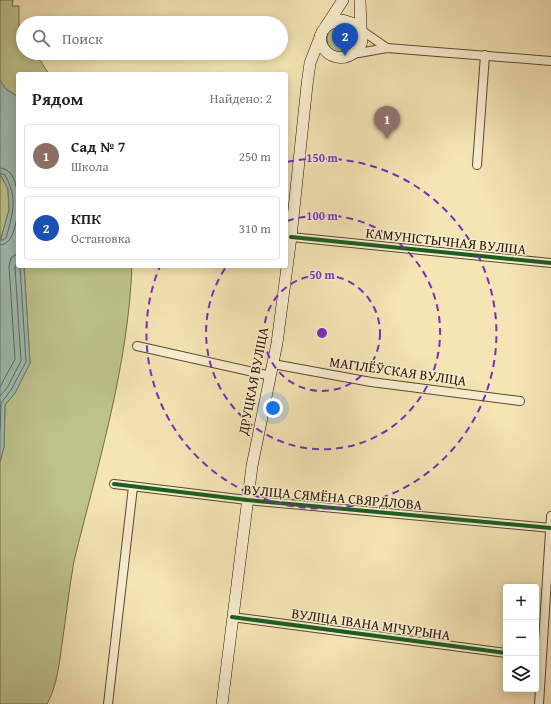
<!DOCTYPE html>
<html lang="ru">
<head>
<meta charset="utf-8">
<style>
  body { margin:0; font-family:"Gentium Book Plus",serif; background:#f6f6f6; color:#202124 }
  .controls { position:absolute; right:12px; bottom:12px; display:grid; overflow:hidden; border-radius:4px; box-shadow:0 2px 10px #0003 }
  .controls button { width:36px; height:36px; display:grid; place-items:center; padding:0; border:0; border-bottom:1px solid #e0e0e0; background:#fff; color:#202124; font:20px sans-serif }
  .you { position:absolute; left:273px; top:408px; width:14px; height:14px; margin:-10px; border:3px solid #fff; border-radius:50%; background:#1a73e8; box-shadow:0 0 0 6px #1a73e833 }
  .badge { display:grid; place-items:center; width:26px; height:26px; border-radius:50%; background:#7c3aed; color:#fff; font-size:13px; font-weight:700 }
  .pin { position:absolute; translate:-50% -33px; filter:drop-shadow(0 1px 2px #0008) }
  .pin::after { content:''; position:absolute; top:21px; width:14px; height:12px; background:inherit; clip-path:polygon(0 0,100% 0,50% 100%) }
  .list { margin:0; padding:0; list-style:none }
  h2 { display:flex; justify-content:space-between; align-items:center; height:52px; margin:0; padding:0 16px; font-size:17px }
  h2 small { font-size:13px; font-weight:400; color:#757577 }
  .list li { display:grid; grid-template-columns:26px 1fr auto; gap:12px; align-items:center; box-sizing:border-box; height:64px; margin:0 8px 8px; padding:0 8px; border:1px solid #e0e0e0; border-radius:4px }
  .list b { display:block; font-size:15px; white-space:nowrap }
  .list p { margin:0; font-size:13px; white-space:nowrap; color:#757577 }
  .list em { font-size:13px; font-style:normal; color:#757577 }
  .icon { flex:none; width:22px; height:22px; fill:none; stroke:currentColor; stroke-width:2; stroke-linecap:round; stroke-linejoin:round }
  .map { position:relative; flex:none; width:551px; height:704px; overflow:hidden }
  .search { position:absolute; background:#fff; box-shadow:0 2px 10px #0003; left:16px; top:16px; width:272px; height:44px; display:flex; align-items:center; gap:10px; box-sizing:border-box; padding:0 14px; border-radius:22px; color:#757577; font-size:15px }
  .panel { position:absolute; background:#fff; box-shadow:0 2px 10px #0003; left:16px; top:72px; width:272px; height:196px; border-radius:4px }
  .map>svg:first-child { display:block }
  .green { fill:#bec38c; stroke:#736c48 }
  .water { fill:#9ebdb5; stroke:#6f796f }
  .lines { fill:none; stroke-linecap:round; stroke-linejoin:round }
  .shore { stroke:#63685d; stroke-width:1 }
  .minor-casing { stroke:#5b4831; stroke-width:10 }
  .secondary-casing { stroke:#281405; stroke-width:12 }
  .minor { stroke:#f8eecf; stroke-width:8 }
  .secondary { stroke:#f8eecf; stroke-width:11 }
  .cycleway-casing { stroke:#f8eecf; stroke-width:6 }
  .cycleway { stroke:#1b5e20; stroke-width:4 }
  .ring { fill:none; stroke:#7b2cbf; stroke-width:2; stroke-dasharray:7 5 }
  .labels { text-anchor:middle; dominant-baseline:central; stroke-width:3; stroke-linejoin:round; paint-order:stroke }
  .street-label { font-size:14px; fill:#281405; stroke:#f8eecf }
  .centre { fill:#7b2cbf; stroke:#f8eecf; stroke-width:2 }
  .ring-label { font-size:12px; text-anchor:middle; font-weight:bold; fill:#7b2cbf; stroke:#f8eecf; stroke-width:3; stroke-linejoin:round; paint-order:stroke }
</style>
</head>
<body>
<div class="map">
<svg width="551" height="704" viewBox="0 0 551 704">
  <rect width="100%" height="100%" fill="#f4e5b5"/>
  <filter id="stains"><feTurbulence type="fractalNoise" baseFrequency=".005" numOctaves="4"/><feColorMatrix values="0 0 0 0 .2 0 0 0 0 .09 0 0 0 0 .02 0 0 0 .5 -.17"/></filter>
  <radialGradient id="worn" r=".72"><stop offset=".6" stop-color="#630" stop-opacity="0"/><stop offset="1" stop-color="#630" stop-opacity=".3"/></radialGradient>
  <g class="green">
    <polygon points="0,0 13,0 12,6 19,6 19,29 23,36 23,53 35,53 49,74 18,74 18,97 6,89 0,88"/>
    <circle cx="341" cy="39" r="14"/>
    <polygon points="0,174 8,189 9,210 0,242"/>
    <path d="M24,266H132C128,367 98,464 74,561C69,589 66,617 62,644C59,665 57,686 47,704H0V462L4,447L5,405L15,393L30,363Z"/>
  </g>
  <polygon class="water" points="0,80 6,89 18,97 18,266 24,266 30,363 15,393 5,405 4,447 0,462 0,242 9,210 8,189 0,174"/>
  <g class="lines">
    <g class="shore">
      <path d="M0,168C16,169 17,190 18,202"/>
      <path d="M0,173L5,175C18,198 13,213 6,238L3,240H0"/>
      <path d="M0,245C14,244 15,224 18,213"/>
      <polyline points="0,387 15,359 9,266 11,258 18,253"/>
      <polyline points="0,396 7,388 21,361 15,267 18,260"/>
      <polyline points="0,431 1,403 11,390 26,362 20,266"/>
    </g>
    <g class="minor-casing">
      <g id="minor">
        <polyline points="361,30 387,48"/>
        <polyline points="353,54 387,48 551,61"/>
        <polyline points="477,165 485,55"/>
        <polyline points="291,237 551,263"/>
        <polyline points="137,346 271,376"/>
        <polyline points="273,364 371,382 520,401"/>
        <polyline points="114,484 247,500 551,528"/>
        <polyline points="232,617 506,653"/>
        <polyline points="108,704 133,487"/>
        <polyline points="539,704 551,516"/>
      </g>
    </g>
    <g class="secondary-casing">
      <g id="secondary">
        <polyline points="360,0 361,30"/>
        <path d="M342,20L355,24L361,30C363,38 363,46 355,52C329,73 299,28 342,20Z"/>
        <polyline points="326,26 343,0"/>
        <polyline points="222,704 252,466 277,343 291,237 307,85 310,63 321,35"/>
      </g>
    </g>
    <use href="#minor" class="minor"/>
    <use href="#secondary" class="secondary"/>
    <g class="cycleway-casing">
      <g id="cycleway">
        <polyline points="291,237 551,263"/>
        <polyline points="114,484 247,500 551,528"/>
        <polyline points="232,617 506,653"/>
      </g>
    </g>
    <use href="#cycleway" class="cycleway"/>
  </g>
  <g class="ring">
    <circle cx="322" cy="333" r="58"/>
    <path d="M287 221A117 117 0 1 1 226 267"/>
    <path d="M287 162A175 175 0 1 1 160 266"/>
  </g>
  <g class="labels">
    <g class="street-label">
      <text transform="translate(446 241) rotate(6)">КАМУНІСТЫЧНАЯ ВУЛІЦА</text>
      <text transform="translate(398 371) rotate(8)">МАГІЛЁЎСКАЯ ВУЛІЦА</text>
      <text transform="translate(253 381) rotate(-79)">ДРУЦКАЯ ВУЛІЦА</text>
      <text transform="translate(333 497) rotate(5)">ВУЛІЦА СЯМЁНА СВЯРДЛОВА</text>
      <text transform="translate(371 624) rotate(8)">ВУЛІЦА ІВАНА МІЧУРЫНА</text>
    </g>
  </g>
  <circle cx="322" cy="333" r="6" class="centre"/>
  <g class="ring-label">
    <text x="322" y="162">150 m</text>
    <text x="322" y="220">100 m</text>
    <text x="322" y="279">50 m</text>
  </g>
  <rect width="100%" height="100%" filter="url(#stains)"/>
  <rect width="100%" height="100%" fill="url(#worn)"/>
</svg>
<div class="controls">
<button>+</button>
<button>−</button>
<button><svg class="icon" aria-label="layers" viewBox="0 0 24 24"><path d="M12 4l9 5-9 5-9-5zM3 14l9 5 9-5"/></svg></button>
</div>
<div class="you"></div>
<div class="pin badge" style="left:387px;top:139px;background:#8d6e63">1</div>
<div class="pin badge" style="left:345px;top:56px;background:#1a4fb4">2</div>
<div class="search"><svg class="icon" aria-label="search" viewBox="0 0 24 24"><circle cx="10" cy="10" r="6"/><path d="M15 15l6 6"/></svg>Поиск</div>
<section class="panel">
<h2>Рядом<small>Найдено: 2</small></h2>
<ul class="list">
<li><span class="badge" style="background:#8d6e63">1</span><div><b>Сад № 7</b><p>Школа</p></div><em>250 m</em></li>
<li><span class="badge" style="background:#1a4fb4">2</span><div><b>КПК</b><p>Остановка</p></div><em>310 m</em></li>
</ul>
</section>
</div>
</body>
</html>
